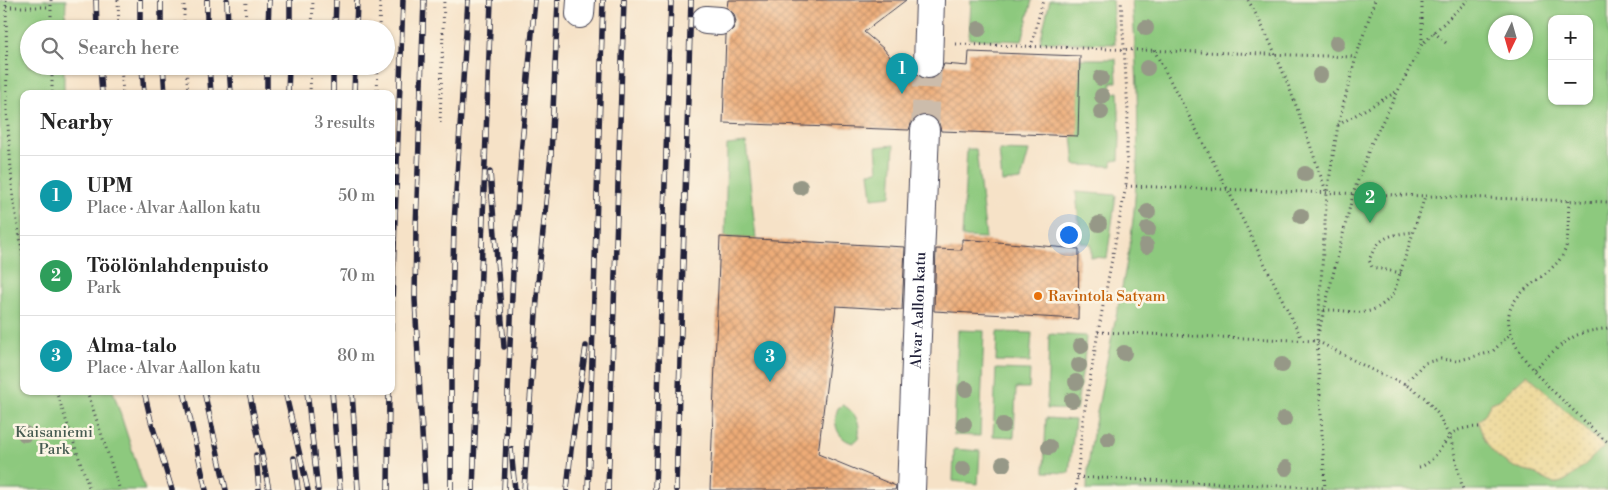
<!DOCTYPE html>
<html lang="en">
<head>
<meta charset="utf-8">
<style>
  body { margin:0; font-family:"Libre Bodoni",serif; background:#f2f2f2; color:#222 }
  .controls { position:absolute; right:15px; top:15px; display:grid; overflow:hidden; border-radius:10px; box-shadow:0 1px 4px #0004 }
  .controls button { width:45px; height:45px; display:grid; place-items:center; padding:0; border:0; border-bottom:1px solid #e0e0e0; background:#fff; color:#222; font:25px sans-serif }
  .compass { position:absolute; left:1488px; top:15px; width:45px; height:45px; border-radius:50%; background:#fff; box-shadow:0 1px 4px #0004; rotate:185deg }
  .you { position:absolute; left:1068px; top:234px; width:18px; height:18px; margin:-12px; border:4px solid #fff; border-radius:50%; background:#1a73e8; box-shadow:0 0 0 8px #1a73e833 }
  .badge { display:grid; place-items:center; width:32px; height:32px; border-radius:50%; background:#0b8043; color:#fff; font-size:16px; font-weight:700 }
  .pin { position:absolute; translate:-50% -41px; filter:drop-shadow(0 1px 2px #0008) }
  .pin::after { content:''; position:absolute; top:26px; width:18px; height:15px; background:inherit; clip-path:polygon(0 0,100% 0,50% 100%) }
  .list { margin:0; padding:0; list-style:none }
  h2 { display:flex; justify-content:space-between; align-items:center; height:65px; margin:0; padding:0 20px; font-size:21px }
  h2 small { font-size:16px; font-weight:400; color:#767676 }
  .list li { display:grid; grid-template-columns:32px 1fr auto; gap:15px; align-items:center; box-sizing:border-box; height:80px; padding:0 20px; border-top:1px solid #e0e0e0 }
  .list b { display:block; font-size:19px; white-space:nowrap }
  .list p { margin:0; font-size:16px; white-space:nowrap; color:#767676 }
  .list em { font-size:16px; font-style:normal; color:#767676 }
  .icon { flex:none; width:28px; height:28px; fill:none; stroke:currentColor; stroke-width:2; stroke-linecap:round; stroke-linejoin:round }
  .map { position:relative; flex:none; width:1608px; height:490px; overflow:hidden }
  .search { position:absolute; background:#fff; box-shadow:0 1px 4px #0004; left:20px; top:20px; width:375px; height:55px; display:flex; align-items:center; gap:12px; box-sizing:border-box; padding:0 18px; border-radius:28px; color:#767676; font-size:19px }
  .panel { position:absolute; background:#fff; box-shadow:0 1px 4px #0004; left:20px; top:90px; width:375px; height:305px; border-radius:10px }
  .map>svg:first-child { display:block }
  .green { fill:#8dc97e; stroke:#58765c; fill-rule:evenodd }
  .sand { fill:url(#sand-dots); stroke:#887e6c }
  .building { fill:url(#building-cross-hatch) }
  .lines { fill:none; stroke-linecap:round; stroke-linejoin:round }
  .minor-tunnel { stroke:#ccbcab; stroke-width:28; stroke-dasharray:28 14; stroke-linecap:butt }
  .minor-casing { stroke:#423f50; stroke-width:30 }
  .path { stroke:#423f50; stroke-width:3; stroke-dasharray:1 4; stroke-linecap:butt }
  .minor { stroke:#fff; stroke-width:28 }
  .rail-casing { stroke:#22223b; stroke-width:5.5 }
  .rail { stroke:#fcf5e5; stroke-width:4; stroke-dasharray:11; stroke-linecap:butt }
  .tree { fill:#969887 }
  .food-dot { fill:#e8710a; stroke:#fcf5e5; stroke-width:2 }
  .labels { text-anchor:middle; dominant-baseline:central; stroke-width:5; stroke-linejoin:round; paint-order:stroke }
  .food-label { font-size:15px; fill:#c56008; stroke:#fcf5e5; text-anchor:start }
  .street-label { font-size:15px; fill:#22223b; stroke:#fcf5e5 }
  .park-label { font-size:15px; fill:#475c52; stroke:#fcf5e5 }
</style>
</head>
<body>
<div class="map">
<svg width="1608" height="490" viewBox="0 0 1608 490">
  <defs>
    <pattern id="sand-dots" width="8" height="8" patternUnits="userSpaceOnUse" patternTransform="scale(1.25)"><rect width="8" height="8" fill="#eeda9e"/><path d="M2 2h.1M6 6h.1" fill="none" stroke="#ccbb89" stroke-width="1.8" stroke-linecap="round"/></pattern>
    <pattern id="building-cross-hatch" width="8" height="8" patternUnits="userSpaceOnUse" patternTransform="scale(1.25)"><rect width="8" height="8" fill="#eeac77"/><path d="M0 0l8 8M0 8l8-8" fill="none" stroke="#c08c63"/></pattern>
  </defs>
  <rect width="100%" height="100%" fill="#fcf5e5"/>
  <filter id="ink" filterUnits="userSpaceOnUse"><feTurbulence type="fractalNoise" baseFrequency=".02" numOctaves="2"/><feDisplacementMap in="SourceGraphic" scale="10" xChannelSelector="R" yChannelSelector="G"/><feConvolveMatrix kernelMatrix="1 2 1 2 8 2 1 2 1" color-interpolation-filters="sRGB"/></filter>
  <filter id="wash" filterUnits="userSpaceOnUse"><feTurbulence type="fractalNoise" baseFrequency=".0096" numOctaves="4" result="noise"/><feDisplacementMap in="SourceGraphic" scale="20" xChannelSelector="R" yChannelSelector="G"/><feGaussianBlur stdDeviation="1.12" result="paint"/><feColorMatrix in="noise" values="0 0 0 0 0 0 0 0 0 0 0 0 0 0 0 0 0 1.4 0 .05"/><feComposite in="paint" operator="in"/></filter>
  <g filter="url(#wash)">
    <rect width="100%" height="100%" fill="#f6e2c7"/>
    <g class="green">
      <polygon points="0,0 66,0 65,29 29,29 29,66 64,66 64,94 24,94 24,391 113,391 145,490 0,490"/>
      <polygon points="971,0 1032,0 1022,41 969,39"/>
      <polygon points="1050,0 1112,0 1115,44 1040,42"/>
      <path d="M1132,0H1608V490H1087C1087,462 1093,435 1098,407C1107,355 1120,303 1129,250C1142,165 1138,85 1132,0ZM1552,19H1589V101H1552ZM1496,22H1526V52H1496Z"/>
      <polygon points="1080,59 1116,59 1117,82 1111,82 1112,93 1118,92 1120,138 1119,160 1112,161 1112,166 1075,165 1072,135 1077,135"/>
      <polygon points="746,143 756,239 725,237 727,145"/>
      <polygon points="894,145 891,196 872,198 869,172 878,171 876,147"/>
      <polygon points="967,149 976,149 986,238 962,237"/>
      <polygon points="999,150 1029,151 1021,180 1002,182"/>
      <polygon points="1076,192 1116,195 1107,258 1091,257 1091,244 1081,243"/>
      <polygon points="958,330 984,331 980,436 954,435"/>
      <polygon points="997,332 1032,333 1030,362 996,361"/>
      <polygon points="1049,334 1086,336 1084,362 1076,410 1047,409"/>
      <polygon points="996,369 1030,370 1029,388 1016,388 1014,437 993,436"/>
      <path d="M843,405C856,412 862,425 858,439L853,443C837,439 832,423 838,408Z"/>
      <polygon points="1046,418 1075,420 1069,473 1044,472"/>
      <polygon points="954,449 980,451 978,484 953,481"/>
    </g>
    <path class="sand" d="M1527,374L1605,448L1600,450C1590,459 1570,482 1557,483C1549,484 1543,478 1537,474C1532,472 1526,472 1522,470C1496,460 1485,447 1478,421L1484,416L1491,403L1499,400Z"/>
    <g id="blocks">
      <g class="building">
        <polygon points="728,0 906,0 864,32 884,49 894,62 912,63 915,72 920,77 927,80 936,77 941,72 944,64 968,66 969,52 1080,56 1078,136 941,131 939,123 934,117 925,114 918,116 912,121 909,130 723,123 726,35 733,29 736,22 734,14 727,8"/>
        <polygon points="720,237 905,247 902,310 836,306 818,454 896,486 895,490 710,490"/>
        <polygon points="962,239 1079,249 1078,319 934,311 936,249 962,250"/>
      </g>
    </g>
  </g>
  <g filter="url(#ink)">
    <use href="#blocks" fill-opacity="0" stroke="#423f50" stroke-width="1"/>
    <g class="lines">
      <polyline class="minor-tunnel" points="925,130 928,64"/>
      <g class="minor-casing">
        <g id="minor">
          <polyline points="580,14 581,0"/>
          <polyline points="706,20 720,21"/>
          <polyline points="928,64 930,0"/>
          <path id="s1" d="M911,490L925,130"/>
        </g>
      </g>
      <g class="path">
        <polyline points="6,0 7,111 13,198 24,261"/>
        <polyline points="51,0 51,29"/>
        <polyline points="118,0 119,29"/>
        <polyline points="184,0 184,29"/>
        <path d="M1248,0C1283,60 1303,126 1326,191"/>
        <polyline points="6,7 51,7"/>
        <polyline points="245,29 246,0"/>
        <polyline points="312,29 313,0"/>
        <polyline points="379,29 380,0"/>
        <polyline points="1434,32 1446,43"/>
        <polyline points="956,44 1356,57"/>
        <polyline points="1422,44 1422,0"/>
        <polyline points="1031,47 1043,0"/>
        <polyline points="1154,50 1228,190 1302,339"/>
        <polyline points="52,66 52,94"/>
        <polyline points="121,66 123,94"/>
        <polyline points="186,66 188,94"/>
        <polyline points="310,94 311,66"/>
        <polyline points="377,94 378,66"/>
        <polyline points="440,123 444,0"/>
        <polyline points="1338,125 1396,92"/>
        <polyline points="1126,186 1608,202"/>
        <path d="M1569,201C1568,215 1569,232 1566,247C1560,270 1527,282 1514,302C1490,337 1551,389 1574,411C1585,421 1596,434 1608,442"/>
        <path d="M1401,273L1372,267L1369,260C1379,236 1389,235 1413,232"/>
        <path d="M1324,310C1356,309 1367,322 1393,295L1425,196"/>
        <polyline points="1319,331 1353,194 1371,144 1422,44 1468,0"/>
        <polyline points="1098,332 1317,341 1378,373 1405,384 1425,398 1438,414 1451,440 1463,490"/>
        <path d="M1534,369C1547,357 1561,343 1577,335C1587,331 1598,330 1608,328"/>
        <polyline points="1405,384 1424,363 1441,359 1456,361 1492,352 1510,334"/>
        <polyline points="56,391 90,490"/>
        <polyline points="87,391 120,490"/>
        <path d="M1419,467C1435,464 1445,437 1456,431C1463,428 1471,427 1479,427"/>
        <polyline points="1077,477 1308,487 1324,488 1324,490"/>
        <polyline points="1076,490 1083,420 1098,332 1126,186 1128,111 1121,0"/>
        <polyline points="1325,490 1317,341 1327,193 1338,125 1356,57 1375,0"/>
      </g>
      <use href="#minor" class="minor"/>
      <g class="rail-casing">
        <g id="rail">
          <polyline points="96,0 97,29"/>
          <polyline points="140,0 140,29"/>
          <polyline points="161,0 161,29"/>
          <polyline points="207,0 207,29"/>
          <polyline points="227,0 228,29"/>
          <polyline points="424,0 416,228 415,299 425,490"/>
          <polyline points="268,29 269,0"/>
          <polyline points="290,29 290,0"/>
          <polyline points="335,29 336,0"/>
          <polyline points="356,29 357,0"/>
          <polyline points="100,66 102,94"/>
          <polyline points="142,66 144,94"/>
          <polyline points="163,66 165,94"/>
          <polyline points="209,66 211,94"/>
          <polyline points="229,66 231,94"/>
          <polyline points="267,66 267,94"/>
          <polyline points="288,94 289,66"/>
          <polyline points="333,94 333,66"/>
          <polyline points="354,94 355,66"/>
          <polyline points="490,172 504,347"/>
          <polyline points="391,329 403,0"/>
          <polyline points="144,391 151,421 172,490"/>
          <polyline points="184,391 206,490"/>
          <polyline points="204,391 226,490"/>
          <polyline points="249,391 269,490"/>
          <polyline points="285,391 308,490"/>
          <polyline points="307,391 318,490"/>
          <polyline points="332,391 340,490"/>
          <polyline points="352,391 358,490"/>
          <polyline points="511,449 515,490"/>
          <polyline points="256,455 259,490"/>
          <polyline points="294,458 298,490"/>
          <polyline points="388,490 389,391"/>
          <polyline points="451,490 451,362 454,224 468,0"/>
          <polyline points="473,490 491,0"/>
          <polyline points="504,490 513,271 521,154 535,0"/>
          <polyline points="524,490 539,270 551,155 558,0"/>
          <polyline points="567,490 571,450 586,346"/>
          <polyline points="588,490 603,0"/>
          <polyline points="608,490 624,0"/>
          <polyline points="655,490 671,0"/>
          <polyline points="676,490 691,0"/>
        </g>
      </g>
      <use href="#rail" class="rail"/>
    </g>
    <g class="tree">
      <circle cx="1146" cy="28" r="8"/>
      <circle cx="979" cy="29" r="8"/>
      <circle cx="1337" cy="43" r="8"/>
      <circle cx="1147" cy="68" r="8"/>
      <circle cx="1320" cy="75" r="8"/>
      <circle cx="1101" cy="78" r="8"/>
      <circle cx="1102" cy="96" r="8"/>
      <circle cx="1101" cy="112" r="8"/>
      <circle cx="1305" cy="174" r="8"/>
      <circle cx="800" cy="187" r="8"/>
      <circle cx="1148" cy="212" r="8"/>
      <circle cx="1301" cy="216" r="8"/>
      <circle cx="1099" cy="224" r="8"/>
      <circle cx="1148" cy="229" r="8"/>
      <circle cx="1146" cy="246" r="8"/>
      <circle cx="1081" cy="346" r="8"/>
      <circle cx="1124" cy="353" r="8"/>
      <circle cx="1079" cy="365" r="8"/>
      <circle cx="1282" cy="365" r="8"/>
      <circle cx="1076" cy="382" r="8"/>
      <circle cx="966" cy="389" r="8"/>
      <circle cx="1072" cy="400" r="8"/>
      <circle cx="1284" cy="419" r="8"/>
      <circle cx="964" cy="424" r="8"/>
      <circle cx="1003" cy="425" r="8"/>
      <circle cx="25" cy="434" r="8"/>
      <circle cx="1108" cy="439" r="8"/>
      <circle cx="1049" cy="447" r="8"/>
      <circle cx="1003" cy="464" r="8"/>
      <circle cx="1286" cy="468" r="8"/>
      <circle cx="963" cy="469" r="8"/>
    </g>
  </g>
  <circle class="food-dot" cx="1038" cy="296" r="5"/>
  <g class="labels">
    <g class="food-label">
      <text x="1048" y="296">Ravintola Satyam</text>
    </g>
    <g class="street-label">
      <text stroke="none"><textPath href="#s1" startOffset="180">Alvar Aallon katu</textPath></text>
    </g>
    <g class="park-label">
      <text x="54" y="432">Kaisaniemi<tspan x="54" dy="17">Park</tspan></text>
    </g>
  </g>
</svg>
<div class="controls">
<button>+</button>
<button>−</button>
</div>
<svg class="compass" viewBox="-18 -18 36 36"><path d="M0-13l5 13h-10z" fill="#e53935"/><path d="M0 13l5-13h-10z" fill="#767676"/></svg>
<div class="you"></div>
<div class="pin badge" style="left:902px;top:94px;background:#0f9aa8">1</div>
<div class="pin badge" style="left:1370px;top:223px;background:#2e9e5b">2</div>
<div class="pin badge" style="left:770px;top:382px;background:#0f9aa8">3</div>
<div class="search"><svg class="icon" aria-label="search" viewBox="0 0 24 24"><circle cx="10" cy="10" r="6"/><path d="M15 15l6 6"/></svg>Search here</div>
<section class="panel">
<h2>Nearby<small>3 results</small></h2>
<ul class="list">
<li><span class="badge" style="background:#0f9aa8">1</span><div><b>UPM</b><p>Place · Alvar Aallon katu</p></div><em>50 m</em></li>
<li><span class="badge" style="background:#2e9e5b">2</span><div><b>Töölönlahdenpuisto</b><p>Park</p></div><em>70 m</em></li>
<li><span class="badge" style="background:#0f9aa8">3</span><div><b>Alma-talo</b><p>Place · Alvar Aallon katu</p></div><em>80 m</em></li>
</ul>
</section>
</div>
</body>
</html>
